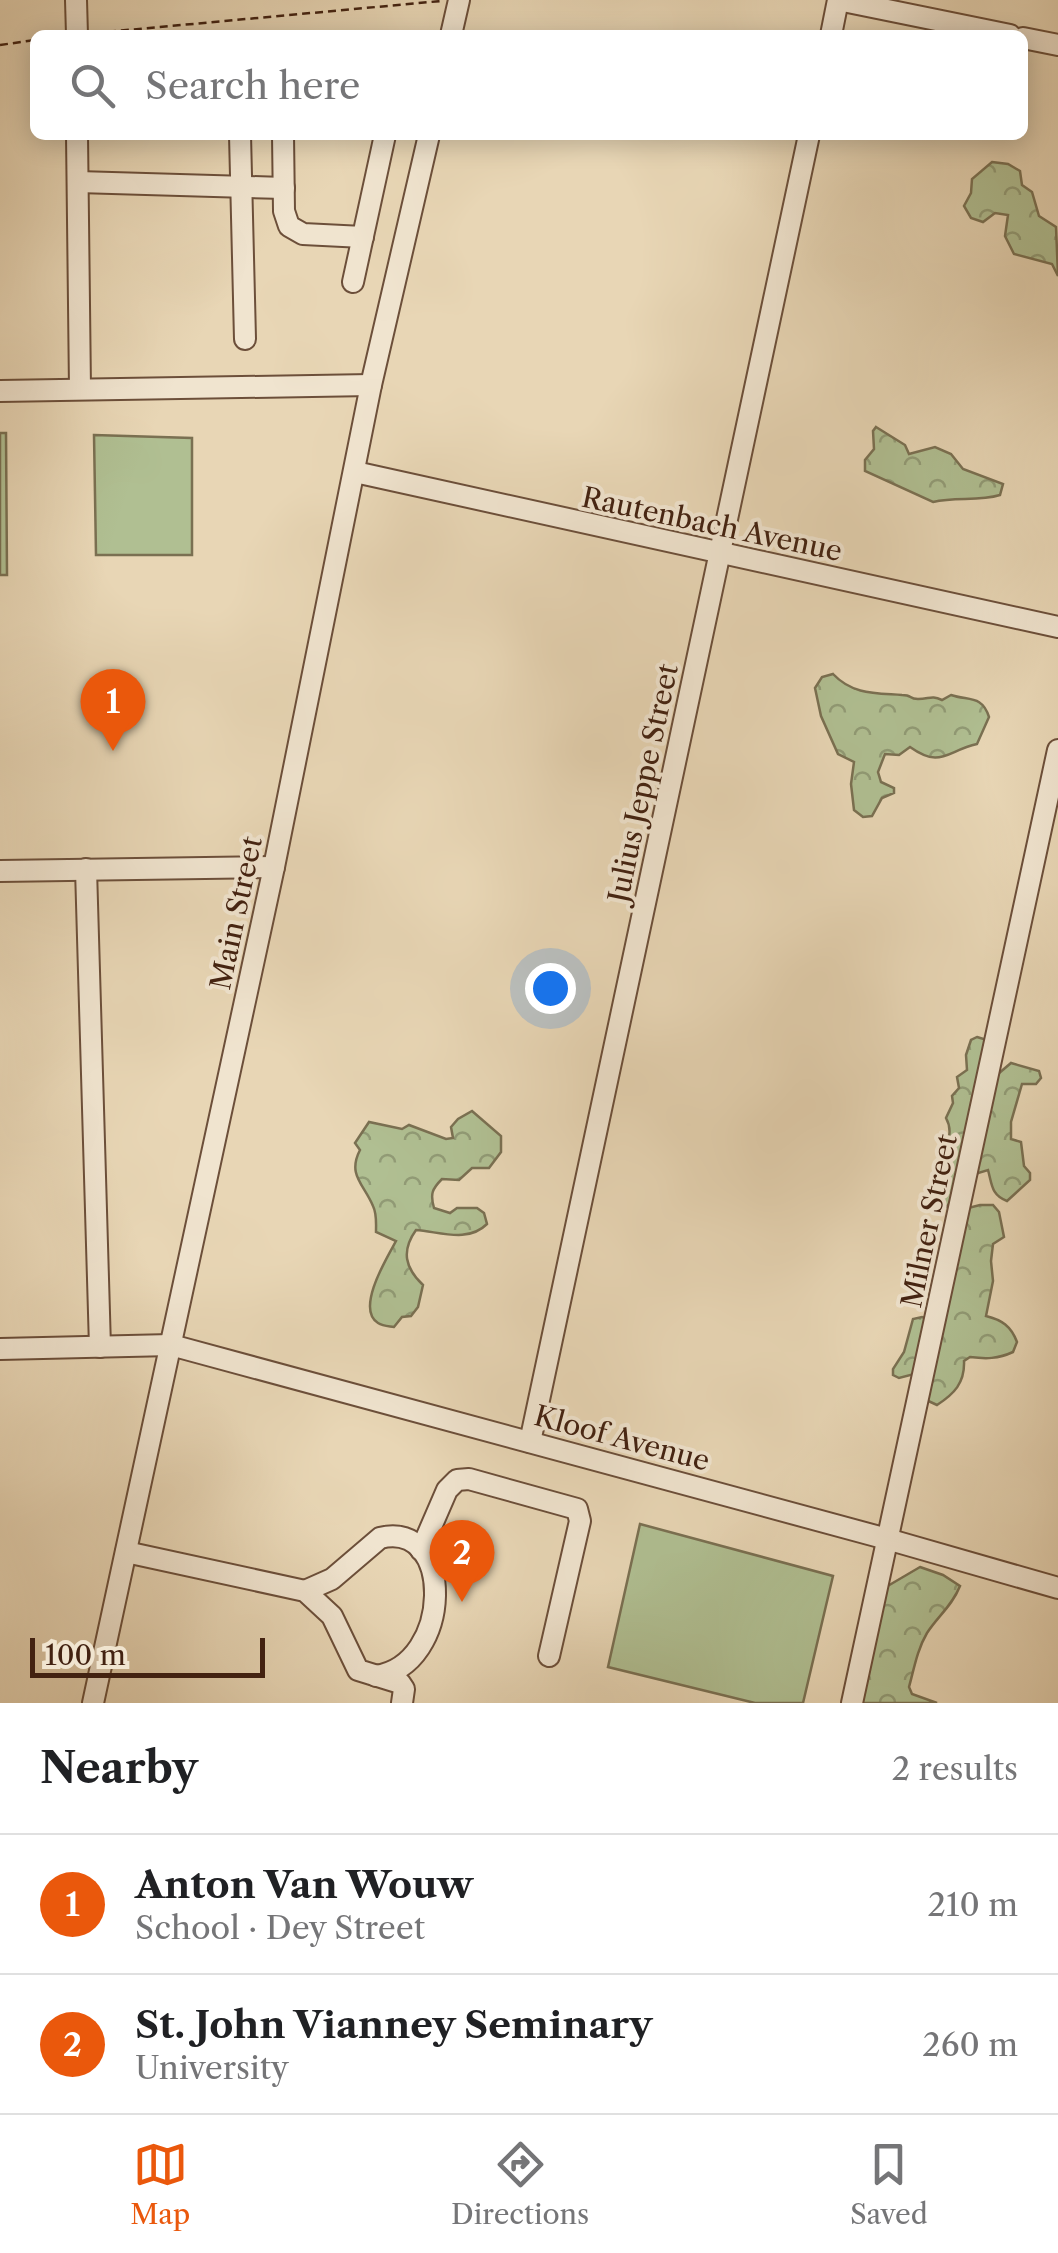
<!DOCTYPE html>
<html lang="en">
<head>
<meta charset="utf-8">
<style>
  body { margin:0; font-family:"Libre Caslon Text",serif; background:#f6f6f6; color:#202124 }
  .scale { position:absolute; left:30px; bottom:25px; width:235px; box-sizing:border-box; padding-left:10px; border:5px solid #432211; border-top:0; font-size:28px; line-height:35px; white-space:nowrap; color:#432211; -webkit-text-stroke:8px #f0e4cf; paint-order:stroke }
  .you { position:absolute; left:550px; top:988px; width:35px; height:35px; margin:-25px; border:8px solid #fff; border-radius:50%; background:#1a73e8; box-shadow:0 0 0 15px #1a73e833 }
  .badge { display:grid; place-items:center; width:65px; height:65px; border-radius:50%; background:#ea580c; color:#fff; font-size:32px; font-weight:700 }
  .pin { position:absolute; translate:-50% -82px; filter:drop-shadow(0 2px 5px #0008) }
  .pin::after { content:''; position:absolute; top:52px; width:35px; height:30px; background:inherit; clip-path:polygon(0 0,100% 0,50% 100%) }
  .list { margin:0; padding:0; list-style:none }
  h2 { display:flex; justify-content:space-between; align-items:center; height:130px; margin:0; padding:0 40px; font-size:42px }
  h2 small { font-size:32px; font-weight:400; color:#757577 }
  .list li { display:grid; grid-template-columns:65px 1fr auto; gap:30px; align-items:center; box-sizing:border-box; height:140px; padding:0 40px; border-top:2px solid #e0e0e0 }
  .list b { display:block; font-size:38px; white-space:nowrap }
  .list p { margin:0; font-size:32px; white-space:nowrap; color:#757577 }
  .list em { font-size:32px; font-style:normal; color:#757577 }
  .icon { flex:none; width:55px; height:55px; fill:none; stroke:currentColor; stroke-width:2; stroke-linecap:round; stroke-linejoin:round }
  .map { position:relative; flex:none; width:1058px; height:1703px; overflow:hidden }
  .search { position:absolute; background:#fff; box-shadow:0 5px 25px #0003; left:30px; right:30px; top:30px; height:110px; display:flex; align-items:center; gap:25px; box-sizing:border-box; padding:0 35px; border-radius:15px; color:#757577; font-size:38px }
  .sheet { height:410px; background:#fff }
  nav { display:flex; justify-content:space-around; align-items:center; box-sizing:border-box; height:140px; border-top:2px solid #e0e0e0; background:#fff; font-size:28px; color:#757577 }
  nav a { display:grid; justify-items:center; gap:5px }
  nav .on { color:#ea580c }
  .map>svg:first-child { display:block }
  .forest { fill:url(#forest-crowns); stroke:#7a7052; stroke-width:2.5 }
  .pitch { fill:#b0bf92; stroke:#7a7052; stroke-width:2.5 }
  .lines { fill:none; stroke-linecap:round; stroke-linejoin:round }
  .minor-casing { stroke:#6c4f3a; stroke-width:24 }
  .path { stroke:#432211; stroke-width:2.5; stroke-dasharray:8 5; stroke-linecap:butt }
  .minor { stroke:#f0e4cf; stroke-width:20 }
  .labels { text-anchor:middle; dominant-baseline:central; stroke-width:8; stroke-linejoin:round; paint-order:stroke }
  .street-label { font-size:28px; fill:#432211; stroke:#f0e4cf }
</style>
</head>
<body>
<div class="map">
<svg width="1058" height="1703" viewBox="0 0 1058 1703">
  <defs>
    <pattern id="forest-crowns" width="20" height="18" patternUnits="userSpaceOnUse" patternTransform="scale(2.5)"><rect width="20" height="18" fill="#b0bf92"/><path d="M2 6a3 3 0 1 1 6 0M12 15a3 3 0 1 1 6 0" fill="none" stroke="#919b76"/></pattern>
  </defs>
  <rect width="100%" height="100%" fill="#e8d6b5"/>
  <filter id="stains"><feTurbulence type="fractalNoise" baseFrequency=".002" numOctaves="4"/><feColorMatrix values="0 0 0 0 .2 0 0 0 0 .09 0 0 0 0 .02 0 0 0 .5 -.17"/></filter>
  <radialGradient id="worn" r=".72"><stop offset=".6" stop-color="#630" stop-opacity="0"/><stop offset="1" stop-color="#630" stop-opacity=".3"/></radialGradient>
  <g class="forest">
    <polygon points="992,162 1008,164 1020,171 1022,185 1032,192 1039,216 1056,227 1058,276 1052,264 1014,254 1005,236 1008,215 995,213 983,222 971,218 964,206 971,193 972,179"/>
    <path d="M876,427L905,445L909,454L935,447L951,454L963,469L1003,484L1000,495C977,502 956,496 933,502L865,471V460L874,449L873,431Z"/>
    <path d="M833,674C853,695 876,693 902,695C913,695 908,699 918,699C930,699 931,695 942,700L951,695C969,701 982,695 989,717L977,744C946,751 941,769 910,747L899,755L885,754L878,772L881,782L894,788V793L882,798L872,816L863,817L854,810L851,784L854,762L838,754L821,716L815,688L822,677Z"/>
    <path d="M977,1037L987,1040L998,1074L1011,1063L1039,1071L1041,1078L1036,1084H1022L1011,1122V1139L1021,1142L1024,1166L1030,1173V1180L1007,1201C991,1195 992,1184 988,1170L978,1173L946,1207L937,1202L934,1193C939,1182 937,1178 939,1168C942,1149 956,1136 946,1118L953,1103L952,1096L959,1088L957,1077L967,1070L966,1055L971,1040Z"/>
    <path d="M472,1111L501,1136V1152L489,1168H472L459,1180L442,1179C432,1189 430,1194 434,1208L450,1213L457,1208H477L484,1213L487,1224C468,1243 441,1232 416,1230C401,1251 405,1268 423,1285L418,1307L411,1316L402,1317L394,1327C388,1326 383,1326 378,1323C355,1309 388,1256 396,1241L376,1232C376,1223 377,1214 373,1206C364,1184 347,1175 360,1150L355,1143L369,1122L402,1129L409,1125L446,1139L453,1138L451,1127L458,1119Z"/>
    <path d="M980,1205H993L999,1212L1004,1237L993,1244L991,1261L993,1281L986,1316C1002,1320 1011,1326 1017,1342L1013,1352C998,1359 986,1359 970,1357L964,1361C965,1383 954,1394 937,1405L924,1399L918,1373L899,1378L893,1375V1369L904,1352L913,1319L922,1317L929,1319L968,1208Z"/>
    <path d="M920,1567L943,1575L960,1586C952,1606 938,1616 927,1633C917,1650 914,1669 909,1687L912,1694L937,1703H861L886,1587Z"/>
  </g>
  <g class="pitch">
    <polygon points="0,433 6,433 7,575 0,575"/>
    <polygon points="94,435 192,438 192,555 96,555"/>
    <polygon points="640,1524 833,1576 803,1703 755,1703 608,1667"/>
  </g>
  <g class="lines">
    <g class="minor-casing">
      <g id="minor">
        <polyline points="76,0 77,35"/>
        <polyline points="838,0 1010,35"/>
        <polyline points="451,35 459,0"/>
        <polyline points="831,35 838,0"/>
        <polyline points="1023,38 1058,45"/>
        <polyline points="77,135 80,389"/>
        <polyline points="240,135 245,339"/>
        <polyline points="283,135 284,211 289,226 303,234 363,237"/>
        <polyline points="78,182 284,188"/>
        <polyline points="353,282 385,135"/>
        <polyline points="0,391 371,385"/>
        <polyline points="355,472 1058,627"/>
        <polyline points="86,869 100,1347"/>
        <polyline points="0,871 274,867"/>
        <polyline points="0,1349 171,1345 887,1539 1058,1588"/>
        <polyline points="530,1442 809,135"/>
        <polyline points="421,1550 447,1490 457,1480 469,1479 577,1509 580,1521 549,1656"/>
        <polyline points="126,1552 305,1591 332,1616 358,1670 400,1683 404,1689 402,1703"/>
        <path d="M305,1591L332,1579L380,1538C455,1519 453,1665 376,1676"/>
        <polyline points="93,1703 274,867 371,385 429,135"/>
        <polyline points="852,1703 1058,750"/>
      </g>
    </g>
    <g class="path">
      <polyline points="95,33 441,1"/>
      <polyline points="0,45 35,40"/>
    </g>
    <use href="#minor" class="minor"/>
  </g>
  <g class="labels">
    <g class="street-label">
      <text transform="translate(712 524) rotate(12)">Rautenbach Avenue</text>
      <text transform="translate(643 783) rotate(-78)">Julius Jeppe Street</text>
      <text transform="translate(236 913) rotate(-78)">Main Street</text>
      <text transform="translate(929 1221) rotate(-78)">Milner Street</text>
      <text transform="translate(622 1438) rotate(15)">Kloof Avenue</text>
    </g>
  </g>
  <rect width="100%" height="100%" filter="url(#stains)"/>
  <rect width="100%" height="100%" fill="url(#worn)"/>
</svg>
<div class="scale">100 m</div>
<div class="you"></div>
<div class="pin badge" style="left:113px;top:751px">1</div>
<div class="pin badge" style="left:462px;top:1602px">2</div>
<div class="search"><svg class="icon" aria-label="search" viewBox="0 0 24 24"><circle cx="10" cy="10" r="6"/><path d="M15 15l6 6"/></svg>Search here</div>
</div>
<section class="sheet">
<h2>Nearby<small>2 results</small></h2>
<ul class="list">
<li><span class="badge">1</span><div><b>Anton Van Wouw</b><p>School · Dey Street</p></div><em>210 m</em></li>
<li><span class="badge">2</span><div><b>St. John Vianney Seminary</b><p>University</p></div><em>260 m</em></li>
</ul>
</section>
<nav>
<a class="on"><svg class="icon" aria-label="map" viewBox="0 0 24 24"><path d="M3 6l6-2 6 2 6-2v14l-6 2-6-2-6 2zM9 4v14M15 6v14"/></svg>Map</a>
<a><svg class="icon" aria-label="directions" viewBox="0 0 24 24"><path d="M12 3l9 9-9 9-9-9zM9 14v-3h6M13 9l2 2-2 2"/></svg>Directions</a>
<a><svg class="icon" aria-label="saved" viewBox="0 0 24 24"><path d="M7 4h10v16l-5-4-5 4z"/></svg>Saved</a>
</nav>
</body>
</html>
